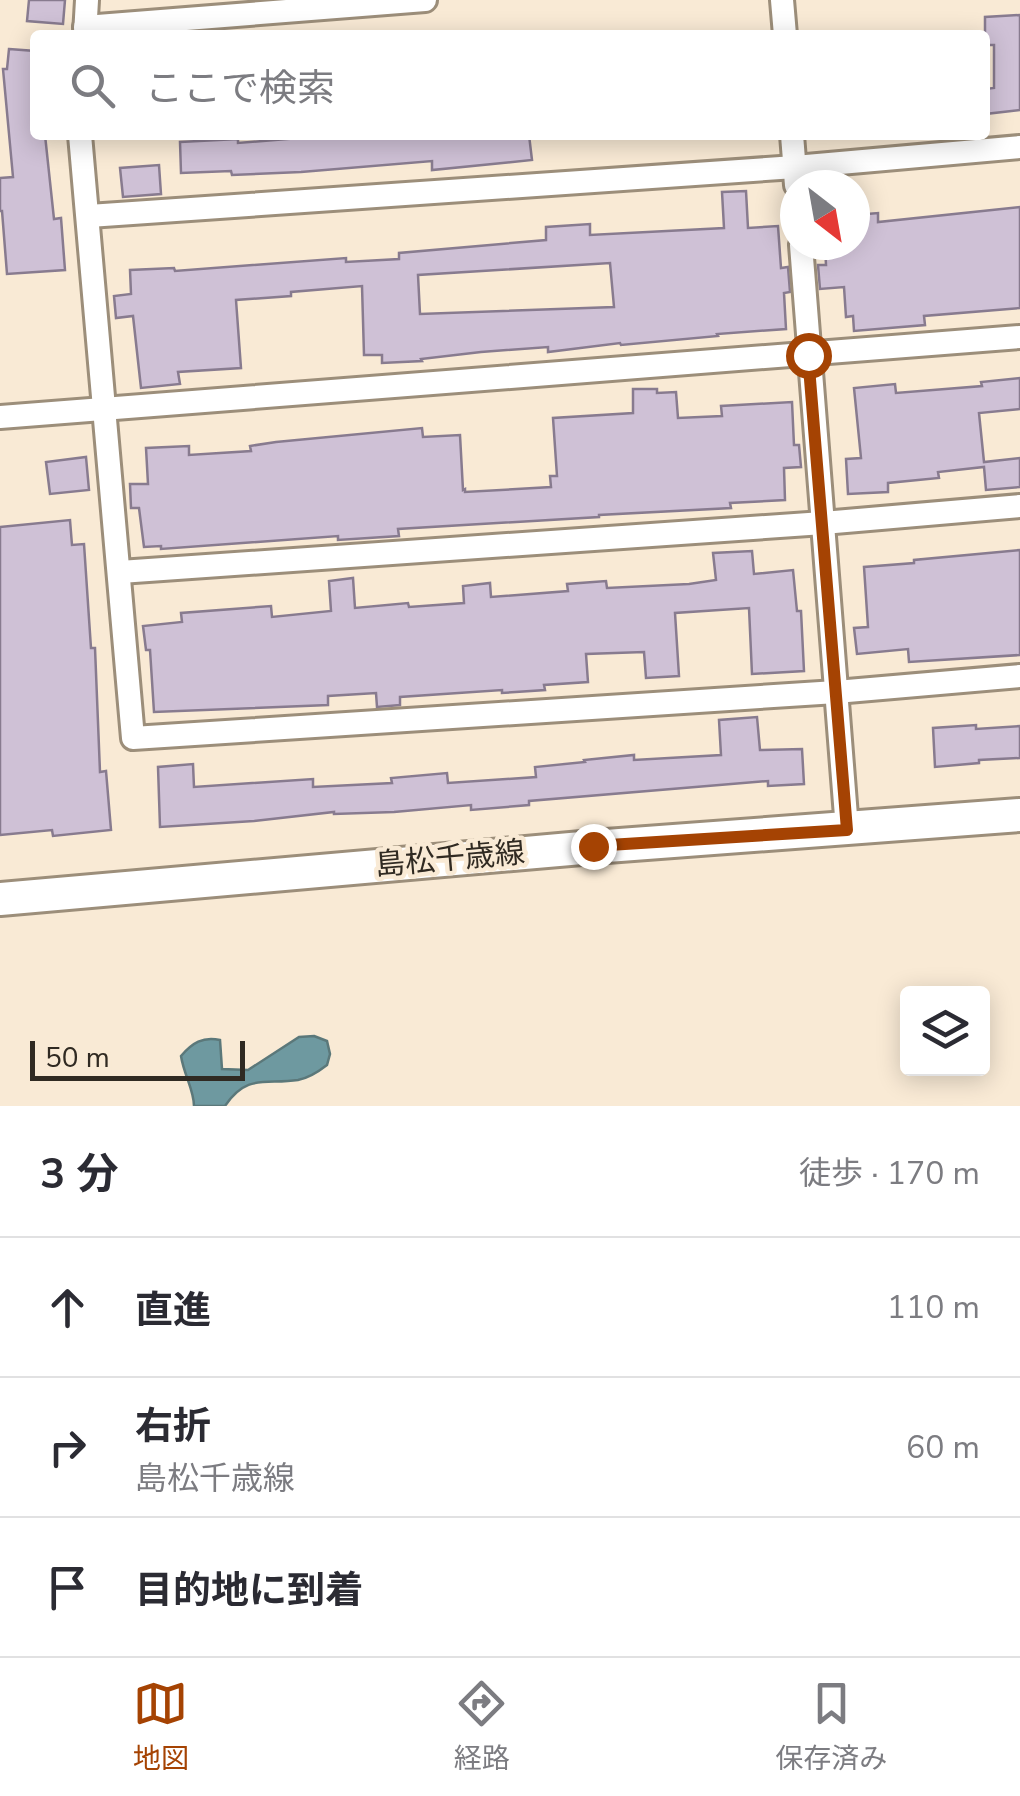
<!DOCTYPE html>
<html lang="ja">
<head>
<meta charset="utf-8">
<style>
  body { margin:0; font-family:"Nunito Sans","Noto Sans JP",sans-serif; background:#f2f2f3; color:#2b2b33 }
  .controls { position:absolute; right:30px; bottom:30px; display:grid; overflow:hidden; border-radius:10px; box-shadow:0 5px 25px #0003 }
  .controls button { width:90px; height:90px; display:grid; place-items:center; padding:0; border:0; border-bottom:2px solid #e1e1e2; background:#fff; color:#2b2b33; font:50px sans-serif }
  .compass { position:absolute; left:780px; top:170px; width:90px; height:90px; border-radius:50%; background:#fff; box-shadow:0 5px 25px #0003; rotate:149deg }
  .scale { position:absolute; left:30px; bottom:25px; width:215px; box-sizing:border-box; padding-left:10px; border:5px solid #302a22; border-top:0; font-size:28px; line-height:35px; white-space:nowrap; color:#302a22; -webkit-text-stroke:8px #f9ead5; paint-order:stroke }
  .stop { position:absolute; width:30px; height:30px; margin:-22px; border:8px solid #a54303; border-radius:50%; background:#fff }
  .stop.end { background:#a54303; border-color:#fff; box-shadow:0 2px 10px #0008 }
  .list { margin:0; padding:0; list-style:none }
  h2 { display:flex; justify-content:space-between; align-items:center; height:130px; margin:0; padding:0 40px; font-size:42px }
  h2 small { font-size:32px; font-weight:400; color:#7c7c81 }
  .list li { display:grid; grid-template-columns:65px 1fr auto; gap:30px; align-items:center; box-sizing:border-box; height:140px; padding:0 40px; border-top:2px solid #e1e1e2 }
  .list b { display:block; font-size:38px; white-space:nowrap }
  .list p { margin:0; font-size:32px; white-space:nowrap; color:#7c7c81 }
  .list em { font-size:32px; font-style:normal; color:#7c7c81 }
  .icon { flex:none; width:55px; height:55px; fill:none; stroke:currentColor; stroke-width:2; stroke-linecap:round; stroke-linejoin:round }
  .map { position:relative; flex:none; width:1020px; height:1106px; overflow:hidden }
  .search { position:absolute; background:#fff; box-shadow:0 5px 25px #0003; left:30px; right:30px; top:30px; height:110px; display:flex; align-items:center; gap:25px; box-sizing:border-box; padding:0 35px; border-radius:10px; color:#7c7c81; font-size:38px }
  .sheet { height:550px; background:#fff }
  nav { display:flex; justify-content:space-around; align-items:center; box-sizing:border-box; height:140px; border-top:2px solid #e1e1e2; background:#fff; font-size:28px; color:#7c7c81 }
  nav a { display:grid; justify-items:center; gap:5px }
  nav .on { color:#a54303 }
  .map>svg:first-child { display:block }
  .water { fill:#6e99a0; stroke:#5b787a; stroke-width:2.5 }
  .building { fill:#cfc1d6; stroke:#887b8f; stroke-width:2.5; fill-rule:evenodd }
  .lines { fill:none; stroke-linecap:round; stroke-linejoin:round }
  .minor-casing { stroke:#9c8e7a; stroke-width:28 }
  .secondary-casing { stroke:#9c8e7a; stroke-width:38 }
  .minor { stroke:#fff; stroke-width:22 }
  .secondary { stroke:#fff; stroke-width:32 }
  .route { stroke:#a54303; stroke-width:12 }
  .labels { text-anchor:middle; dominant-baseline:central; stroke-width:9; stroke-linejoin:round; paint-order:stroke }
  .street-label { font-size:30px; fill:#302a22; stroke:#f9ead5 }
</style>
</head>
<body>
<div class="map">
<svg width="1020" height="1106" viewBox="0 0 1020 1106">
  <rect width="100%" height="100%" fill="#f9ead5"/>
  <path class="water" d="M314,1036L327,1041L330,1054L327,1065C318,1072 309,1078 298,1080C266,1085 247,1073 225,1106H194C194,1090 184,1075 181,1056C192,1043 203,1036 220,1040L222,1069L248,1070L299,1037Z"/>
  <g class="building">
    <polygon points="29,0 65,0 63,24 27,21"/>
    <polygon points="1020,15 1020,110 985,114 985,89 994,88 994,45 985,45 985,17"/>
    <polygon points="9,49 35,51 35,135 45,135 54,219 61,218 65,270 7,274 2,211 0,211 0,178 13,177 3,69 7,69"/>
    <polygon points="298,135 529,135 532,160 432,170 432,161 301,172 232,175 231,171 181,173 180,142 238,139 238,143 298,138"/>
    <polygon points="159,165 161,194 123,197 120,168"/>
    <path d="M746,191L748,228L778,226L781,268L788,267L790,292L784,293L786,329L717,334L718,336L621,345L620,343L548,352V347L481,352L421,359L422,361L382,363V355H364L362,286L291,292V296L236,300L241,368L178,372L180,384L141,388L133,316L116,318L114,296L131,294L130,270L174,268L175,271L346,258V262L399,259V253L546,240V227L590,224V235L724,228L722,192ZM610,263L614,307L420,314L418,275Z"/>
    <polygon points="1020,207 1020,308 924,316 925,325 854,331 853,316 846,317 844,287 820,289 818,265 826,265 825,245 855,245 855,215 878,213 878,222"/>
    <polygon points="1020,378 1020,409 979,413 984,462 1020,458 1020,487 986,490 984,467 938,472 939,478 888,483 888,492 848,494 846,459 861,458 854,388 895,384 896,393 982,386 981,382"/>
    <polygon points="633,389 657,389 657,393 676,392 678,418 722,416 721,406 792,402 794,445 799,445 801,467 784,468 785,500 730,503 731,508 599,515 599,517 398,529 399,536 338,540 338,536 161,549 161,546 144,547 139,508 131,508 130,484 148,484 146,448 189,446 189,455 251,451 250,446 276,442 422,428 423,437 460,435 463,490 465,489 465,492 551,487 550,476 557,476 553,418 633,413"/>
    <polygon points="86,457 89,490 50,494 46,462"/>
    <polygon points="70,520 72,545 84,544 91,648 95,648 100,772 106,771 111,830 53,836 52,830 0,835 0,527"/>
    <polygon points="1020,550 1020,655 909,662 908,649 857,654 854,628 868,627 864,567 914,563 914,560"/>
    <polygon points="752,551 754,574 793,570 797,611 801,611 804,671 752,674 749,608 675,613 679,676 646,678 644,652 586,654 588,682 544,685 545,690 502,693 502,690 400,697 400,705 377,707 376,693 328,696 328,705 154,712 150,650 146,650 143,626 182,622 181,613 271,606 272,617 331,611 329,581 353,578 355,608 408,603 409,607 464,603 463,586 490,583 491,597 568,591 567,584 606,581 607,588 689,584 716,580 713,553"/>
    <polygon points="757,717 760,750 802,749 804,784 768,786 768,781 529,801 529,805 471,810 471,805 394,812 334,814 334,812 254,821 160,827 158,767 193,764 194,787 313,779 313,787 392,783 391,778 447,773 448,783 536,777 535,767 585,762 584,760 634,755 634,760 721,755 719,720"/>
    <polygon points="976,725 976,729 1020,726 1020,758 979,760 979,763 935,767 933,728"/>
  </g>
  <g class="lines">
    <g class="minor-casing">
      <g id="minor">
        <polyline points="782,0 785,35"/>
        <polyline points="85,27 425,0"/>
        <polyline points="85,35 87,0"/>
        <polyline points="80,135 133,738 836,692 1020,676"/>
        <polyline points="792,135 796,185"/>
        <polyline points="89,216 795,167 1020,147"/>
        <polyline points="801,245 847,829"/>
        <polyline points="0,417 1020,337"/>
        <polyline points="120,572 823,523 1020,506"/>
      </g>
    </g>
    <g class="secondary-casing">
      <polyline id="secondary" points="0,899 593,847 1020,815"/>
    </g>
    <use href="#minor" class="minor"/>
    <use href="#secondary" class="secondary"/>
  </g>
  <g class="lines">
    <polyline class="route" points="593,846 847,830 808,355"/>
  </g>
  <g class="labels">
    <g class="street-label">
      <text transform="translate(450 859) rotate(-5)">島松千歳線</text>
    </g>
  </g>
</svg>
<div class="controls">
<button><svg class="icon" aria-label="layers" viewBox="0 0 24 24"><path d="M12 4l9 5-9 5-9-5zM3 14l9 5 9-5"/></svg></button>
</div>
<svg class="compass" viewBox="-18 -18 36 36"><path d="M0-13l5 13h-10z" fill="#e53935"/><path d="M0 13l5-13h-10z" fill="#7c7c81"/></svg>
<div class="scale">50 m</div>
<div class="stop" style="left:808px;top:355px"></div>
<div class="stop end" style="left:593px;top:846px"></div>
<div class="search"><svg class="icon" aria-label="search" viewBox="0 0 24 24"><circle cx="10" cy="10" r="6"/><path d="M15 15l6 6"/></svg>ここで検索</div>
</div>
<section class="sheet">
<h2>3 分<small>徒歩 · 170 m</small></h2>
<ul class="list">
<li><svg class="icon" aria-label="ahead" viewBox="0 0 24 24"><path d="M12 20V5M6 11l6-6 6 6"/></svg><div><b>直進</b></div><em>110 m</em></li>
<li><svg class="icon" aria-label="right" viewBox="0 0 24 24"><path d="M7 20v-9h11M14 6l5 5-5 5"/></svg><div><b>右折</b><p>島松千歳線</p></div><em>60 m</em></li>
<li><svg class="icon" aria-label="arrive" viewBox="0 0 24 24"><path d="M6 21V4h12l-3 4 3 4H6"/></svg><div><b>目的地に到着</b></div></li>
</ul>
</section>
<nav>
<a class="on"><svg class="icon" aria-label="map" viewBox="0 0 24 24"><path d="M3 6l6-2 6 2 6-2v14l-6 2-6-2-6 2zM9 4v14M15 6v14"/></svg>地図</a>
<a><svg class="icon" aria-label="directions" viewBox="0 0 24 24"><path d="M12 3l9 9-9 9-9-9zM9 14v-3h6M13 9l2 2-2 2"/></svg>経路</a>
<a><svg class="icon" aria-label="saved" viewBox="0 0 24 24"><path d="M7 4h10v16l-5-4-5 4z"/></svg>保存済み</a>
</nav>
</body>
</html>
